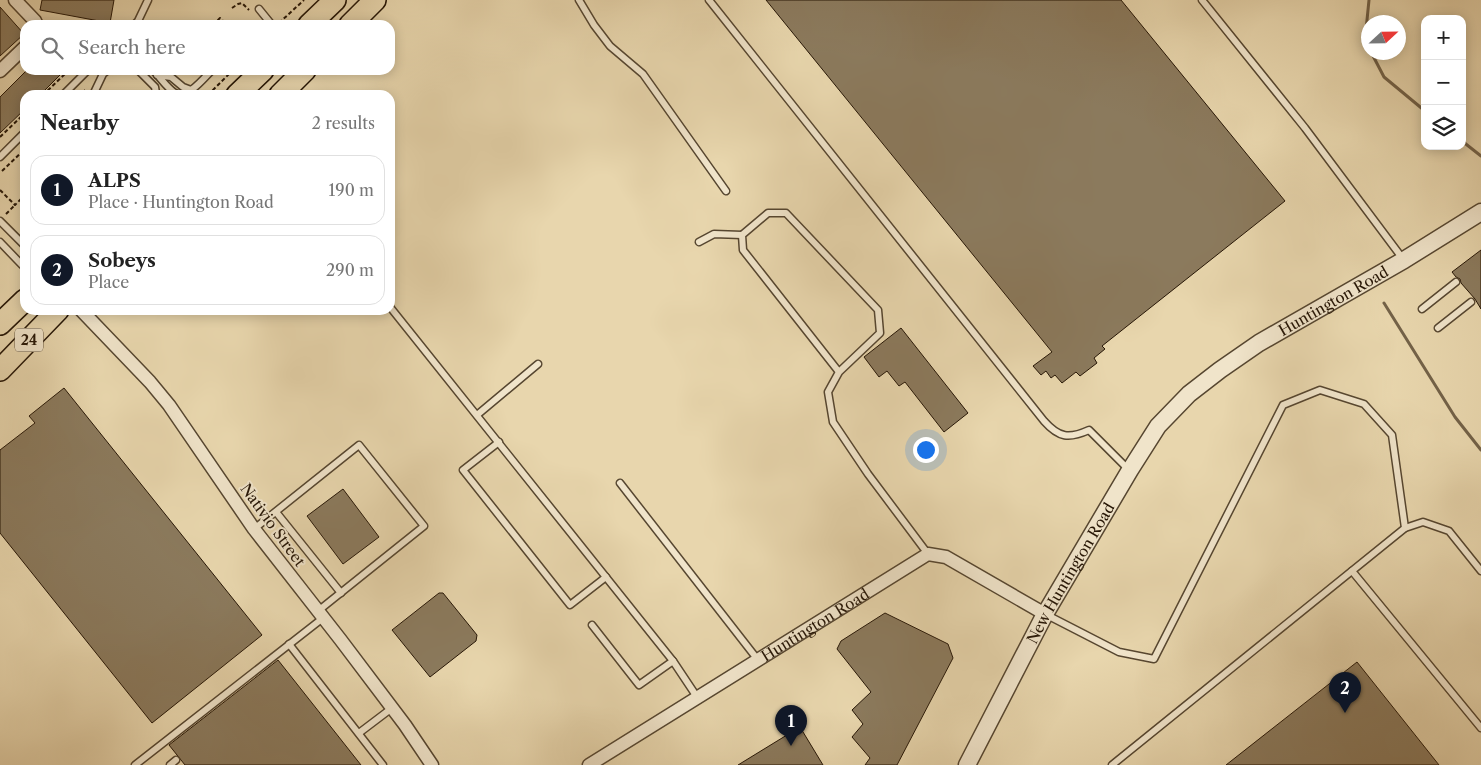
<!DOCTYPE html>
<html lang="en">
<head>
<meta charset="utf-8">
<style>
  body { margin:0; font-family:"Libre Caslon Text",serif; background:#f2f2f2; color:#222 }
  .controls { position:absolute; right:15px; top:15px; display:grid; overflow:hidden; border-radius:10px; box-shadow:0 2px 12px #0003 }
  .controls button { width:45px; height:45px; display:grid; place-items:center; padding:0; border:0; border-bottom:1px solid #e0e0e0; background:#fff; color:#222; font:25px sans-serif }
  .compass { position:absolute; left:1361px; top:15px; width:45px; height:45px; border-radius:50%; background:#fff; box-shadow:0 2px 12px #0003; rotate:68deg }
  .you { position:absolute; left:925px; top:449px; width:18px; height:18px; margin:-12px; border:4px solid #fff; border-radius:50%; background:#1a73e8; box-shadow:0 0 0 8px #1a73e833 }
  .badge { display:grid; place-items:center; width:32px; height:32px; border-radius:50%; background:#111827; color:#fff; font-size:16px; font-weight:700 }
  .pin { position:absolute; translate:-50% -41px; filter:drop-shadow(0 1px 2px #0008) }
  .pin::after { content:''; position:absolute; top:26px; width:18px; height:15px; background:inherit; clip-path:polygon(0 0,100% 0,50% 100%) }
  .list { margin:0; padding:0; list-style:none }
  h2 { display:flex; justify-content:space-between; align-items:center; height:65px; margin:0; padding:0 20px; font-size:21px }
  h2 small { font-size:16px; font-weight:400; color:#767676 }
  .list li { display:grid; grid-template-columns:32px 1fr auto; gap:15px; align-items:center; box-sizing:border-box; height:70px; margin:0 10px 10px; padding:0 10px; border:1px solid #e0e0e0; border-radius:15px }
  .list b { display:block; font-size:19px; white-space:nowrap }
  .list p { margin:0; font-size:16px; white-space:nowrap; color:#767676 }
  .list em { font-size:16px; font-style:normal; color:#767676 }
  .icon { flex:none; width:28px; height:28px; fill:none; stroke:currentColor; stroke-width:2; stroke-linecap:round; stroke-linejoin:round }
  .map { position:relative; flex:none; width:1481px; height:765px; overflow:hidden }
  .search { position:absolute; background:#fff; box-shadow:0 2px 12px #0003; left:20px; top:20px; width:375px; height:55px; display:flex; align-items:center; gap:12px; box-sizing:border-box; padding:0 18px; border-radius:15px; color:#767676; font-size:19px }
  .panel { position:absolute; background:#fff; box-shadow:0 2px 12px #0003; left:20px; top:90px; width:375px; height:225px; border-radius:15px }
  .map>svg:first-child { display:block }
  .lines { fill:none; stroke-linecap:round; stroke-linejoin:round }
  .stream { stroke:#736248; stroke-width:3 }
  .building { fill:#8b7a5d; stroke:#261606 }
  .service-casing { stroke:#564630; stroke-width:9 }
  .minor-casing { stroke:#564630; stroke-width:15 }
  .tertiary-casing { stroke:#564630; stroke-width:19 }
  .primary-casing { stroke:#261606; stroke-width:24 }
  .path { stroke:#261606; stroke-width:2; stroke-dasharray:4 2.5; stroke-linecap:butt }
  .service { stroke:#f0e4ca; stroke-width:6 }
  .minor { stroke:#f0e4ca; stroke-width:12 }
  .tertiary { stroke:#f0e4ca; stroke-width:16 }
  .primary { stroke:#e8d6ad; stroke-width:21 }
  .labels { text-anchor:middle; dominant-baseline:central; stroke-width:4; stroke-linejoin:round; paint-order:stroke }
  .shield { fill:#f0e4ca; stroke:#635441; stroke-width:1 }
  .shield-label { font-size:14px; font-weight:bold; fill:#261606 }
  .street-label { font-size:15px; fill:#261606; stroke:#f0e4ca }
</style>
</head>
<body>
<div class="map">
<svg width="1481" height="765" viewBox="0 0 1481 765">
  <rect width="100%" height="100%" fill="#e8d6ad"/>
  <filter id="stains"><feTurbulence type="fractalNoise" baseFrequency=".004" numOctaves="4"/><feColorMatrix values="0 0 0 0 .2 0 0 0 0 .09 0 0 0 0 .02 0 0 0 .5 -.17"/></filter>
  <radialGradient id="worn" r=".72"><stop offset=".6" stop-color="#630" stop-opacity="0"/><stop offset="1" stop-color="#630" stop-opacity=".3"/></radialGradient>
  <g class="lines">
    <g class="stream">
      <polyline points="1368,47 1365,40 1369,0"/>
      <polyline points="1371,52 1384,77 1425,111"/>
      <polyline points="1462,141 1481,156"/>
      <polyline points="1384,303 1455,417 1481,450"/>
    </g>
  </g>
  <g class="building">
    <polygon points="42,0 114,0 110,23 40,10"/>
    <polygon points="766,0 1121,0 1285,201 1102,346 1105,349 1094,358 1097,363 1080,376 1076,372 1062,383 1055,375 1051,378 1046,371 1041,375 1033,366 1052,352"/>
    <polygon points="0,7 24,34 0,56"/>
    <polygon points="27,70 65,70 40,95 25,95 25,109 0,133 0,97"/>
    <polygon points="1481,250 1481,309 1475,299 1461,283 1460,279 1456,277 1452,272"/>
    <polygon points="901,328 968,413 944,432 905,382 899,386 887,371 879,377 864,357"/>
    <polygon points="64,388 262,635 152,723 0,533 0,450 35,423 29,416"/>
    <polygon points="343,489 379,537 343,564 307,516"/>
    <polygon points="439,593 443,593 477,635 476,641 430,677 392,630"/>
    <polygon points="885,613 948,644 953,658 897,765 865,765 870,758 852,737 863,724 852,710 871,692 837,649 841,641"/>
    <polygon points="278,660 361,765 185,765 169,745"/>
    <polygon points="1357,662 1439,765 1226,765"/>
    <polygon points="800,727 823,765 738,765"/>
  </g>
  <g class="lines">
    <g class="service-casing">
      <g id="service">
        <polyline points="579,0 594,25 610,46 643,74 726,191"/>
        <path d="M709,0L1044,421C1059,438 1069,439 1089,430L1129,470"/>
        <polyline points="1202,0 1305,128 1403,259"/>
        <polyline points="259,9 272,25"/>
        <polyline points="134,25 138,21 148,0"/>
        <polyline points="138,70 155,87 156,93 155,95"/>
        <path d="M153,70C160,77 167,88 175,93C187,100 204,78 212,70"/>
        <polyline points="157,75 171,77 183,87 191,90"/>
        <polyline points="63,95 88,70"/>
        <polyline points="93,95 103,74 108,70"/>
        <polyline points="0,157 25,132"/>
        <polyline points="0,221 25,246"/>
        <polyline points="0,242 22,265 25,266"/>
        <polyline points="699,242 714,234 742,235"/>
        <polyline points="390,307 673,661 697,697"/>
        <polyline points="1422,309 1456,282"/>
        <polyline points="1438,328 1471,302"/>
        <polyline points="839,372 743,250 742,235 768,213 786,213 878,310 880,333 839,372 828,392 833,422 868,474 928,554"/>
        <polyline points="477,415 538,364"/>
        <polyline points="499,442 463,470 570,605 606,577"/>
        <polyline points="620,483 758,660"/>
        <polyline points="276,512 341,593"/>
        <polyline points="1405,528 1423,522 1449,531 1481,571"/>
        <polyline points="254,529 359,445 424,526 318,611"/>
        <polyline points="1352,571 1481,728"/>
        <polyline points="1045,614 1119,652 1154,659 1283,405 1320,390 1364,404 1392,435 1405,528 1112,765"/>
        <polyline points="592,625 639,685 673,661"/>
        <polyline points="289,644 383,765"/>
        <polyline points="359,733 392,708"/>
        <polyline points="135,765 323,618"/>
        <polyline points="170,765 176,760"/>
      </g>
    </g>
    <g class="minor-casing">
      <g id="minor">
        <polyline points="15,0 35,21 37,25"/>
        <polyline points="0,71 25,47"/>
        <polyline points="81,310 150,382 169,405 254,529 340,639 405,725 432,765"/>
        <path id="s1" d="M589,765L928,554L946,557L1045,614"/>
      </g>
    </g>
    <g class="tertiary-casing">
      <g id="tertiary">
        <path id="s2" d="M967,765L1045,614L1130,470L1158,426L1189,394L1220,370L1259,343L1404,260L1481,212"/>
      </g>
    </g>
    <g class="primary-casing">
      <g id="primary">
        <polyline points="309,25 335,0"/>
        <polyline points="350,25 375,0"/>
        <polyline points="237,95 263,70"/>
        <polyline points="280,95 305,70"/>
        <polyline points="0,324 25,300"/>
        <polyline points="0,370 58,310"/>
      </g>
    </g>
    <g class="path">
      <polyline points="232,8 238,4 242,3 249,10"/>
      <polyline points="279,23 304,0"/>
      <polyline points="213,25 220,18 227,25"/>
      <polyline points="43,95 69,70"/>
      <polyline points="82,95 81,94 85,90"/>
      <polyline points="208,95 233,70"/>
      <polyline points="0,137 25,113"/>
      <polyline points="2,171 25,149"/>
      <polyline points="0,190 15,205 25,195"/>
      <polyline points="6,214 15,205"/>
    </g>
    <use href="#service" class="service"/>
    <use href="#minor" class="minor"/>
    <use href="#tertiary" class="tertiary"/>
    <use href="#primary" class="primary"/>
  </g>
  <g class="labels">
    <rect class="shield" x="15" y="328.5" width="28" height="23" rx="4"/>
    <g class="shield-label">
      <text x="29" y="340">24</text>
    </g>
    <g class="street-label">
      <text stroke="none"><textPath href="#s2" startOffset="606">Huntington Road</textPath></text>
      <text transform="translate(273 525) rotate(54)">Nativio Street</text>
      <text stroke="none"><textPath href="#s2" startOffset="218">New Huntington Road</textPath></text>
      <text stroke="none"><textPath href="#s1" startOffset="266">Huntington Road</textPath></text>
    </g>
  </g>
  <rect width="100%" height="100%" filter="url(#stains)"/>
  <rect width="100%" height="100%" fill="url(#worn)"/>
</svg>
<div class="controls">
<button>+</button>
<button>−</button>
<button><svg class="icon" aria-label="layers" viewBox="0 0 24 24"><path d="M12 4l9 5-9 5-9-5zM3 14l9 5 9-5"/></svg></button>
</div>
<svg class="compass" viewBox="-18 -18 36 36"><path d="M0-13l5 13h-10z" fill="#e53935"/><path d="M0 13l5-13h-10z" fill="#767676"/></svg>
<div class="you"></div>
<div class="pin badge" style="left:791px;top:746px">1</div>
<div class="pin badge" style="left:1345px;top:713px">2</div>
<div class="search"><svg class="icon" aria-label="search" viewBox="0 0 24 24"><circle cx="10" cy="10" r="6"/><path d="M15 15l6 6"/></svg>Search here</div>
<section class="panel">
<h2>Nearby<small>2 results</small></h2>
<ul class="list">
<li><span class="badge">1</span><div><b>ALPS</b><p>Place · Huntington Road</p></div><em>190 m</em></li>
<li><span class="badge">2</span><div><b>Sobeys</b><p>Place</p></div><em>290 m</em></li>
</ul>
</section>
</div>
</body>
</html>
